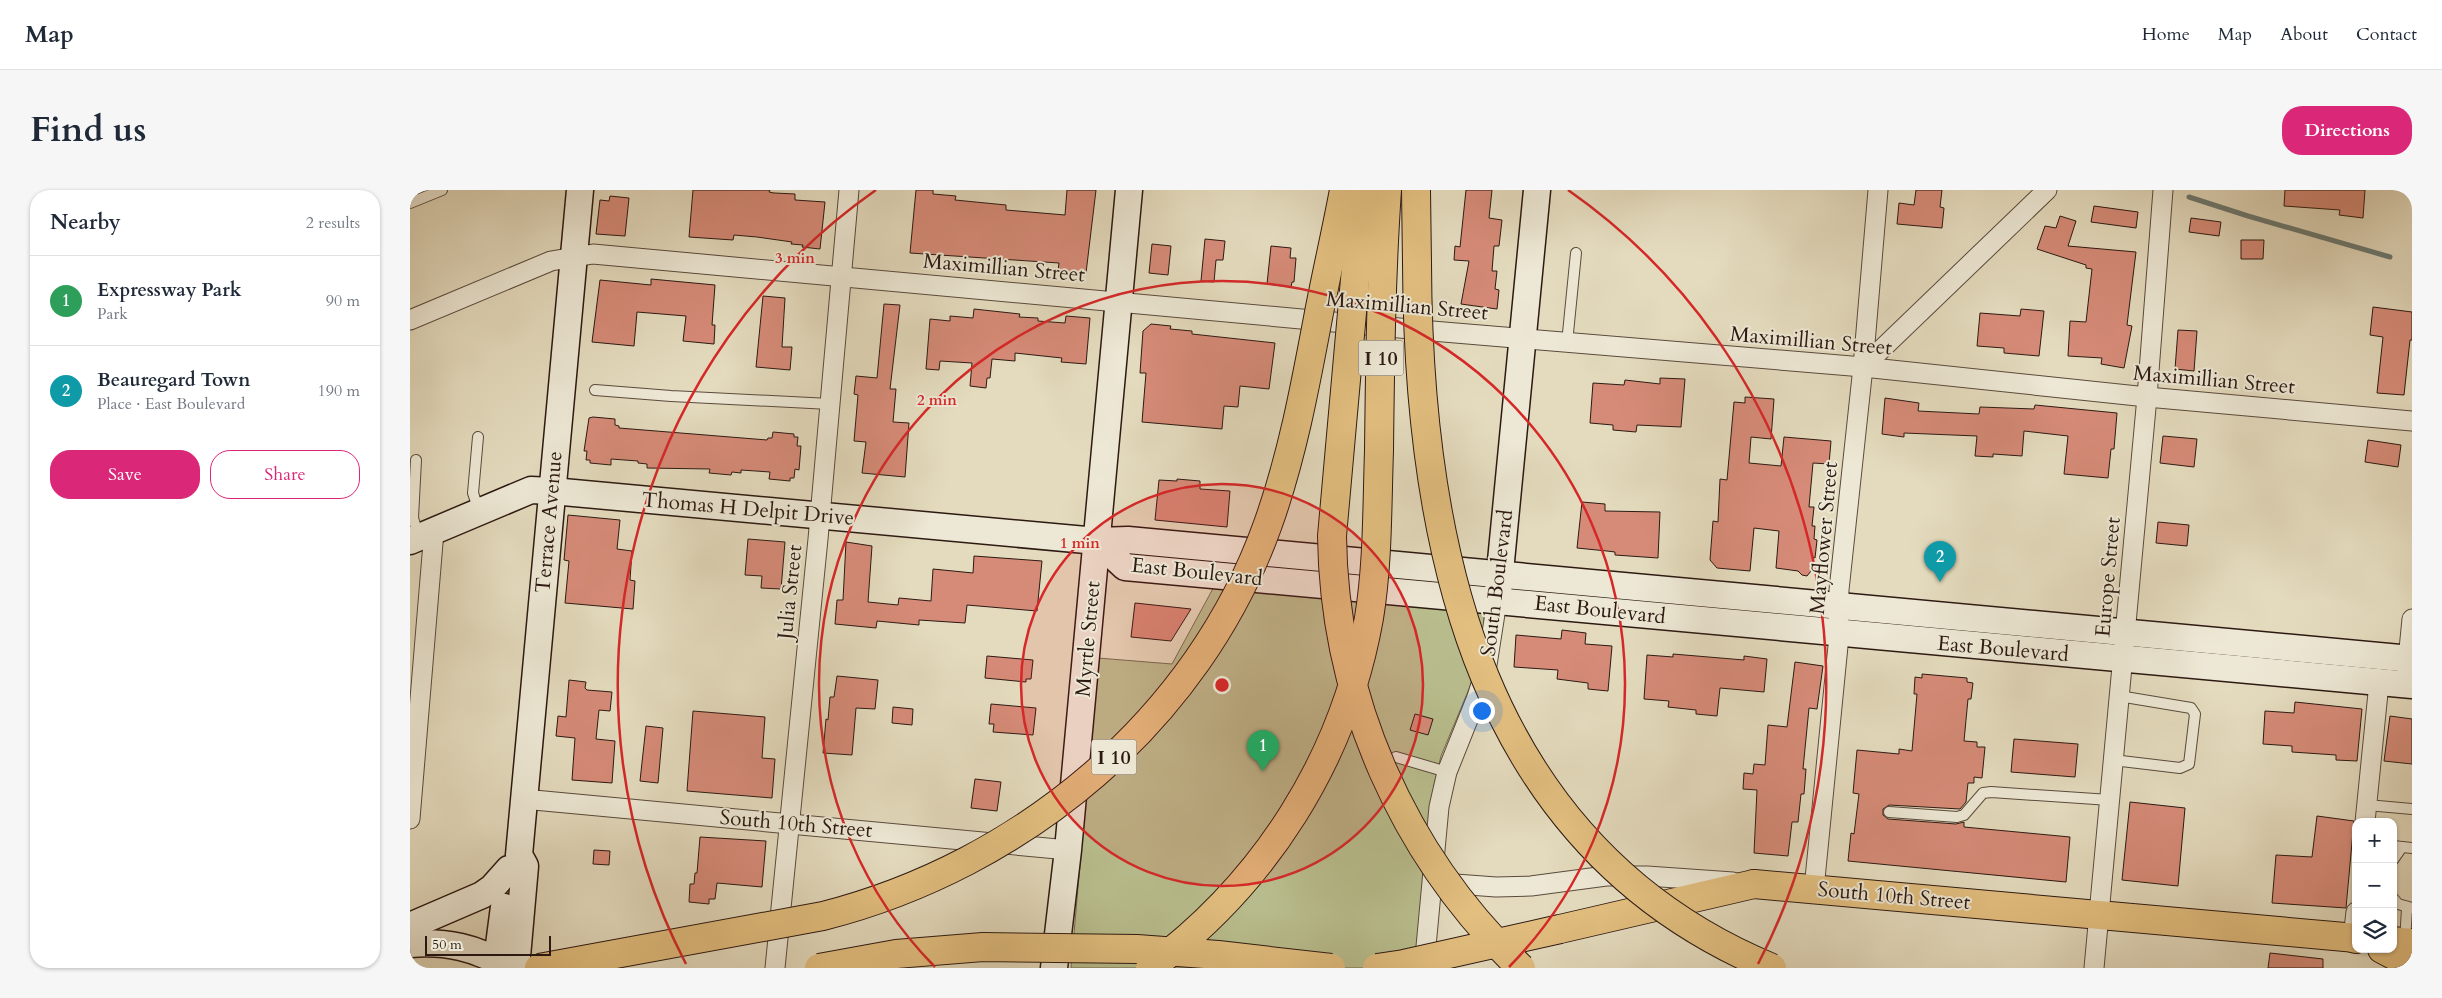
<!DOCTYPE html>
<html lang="en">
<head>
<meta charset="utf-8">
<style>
  body { margin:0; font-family:Cardo,serif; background:#f6f6f7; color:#1f2937 }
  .controls { position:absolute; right:15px; bottom:15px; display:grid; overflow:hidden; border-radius:10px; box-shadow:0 1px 4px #0004 }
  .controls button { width:45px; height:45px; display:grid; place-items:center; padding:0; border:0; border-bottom:1px solid #e0e1e3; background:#fff; color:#1f2937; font:25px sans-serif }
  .scale { position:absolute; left:15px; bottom:12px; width:126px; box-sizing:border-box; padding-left:5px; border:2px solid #2c1912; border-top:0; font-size:14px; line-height:18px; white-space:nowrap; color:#2c1912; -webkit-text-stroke:4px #ede8d5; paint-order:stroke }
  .you { position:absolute; left:1071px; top:520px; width:18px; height:18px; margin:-12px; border:4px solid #fff; border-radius:50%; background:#1a73e8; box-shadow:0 0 0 8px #1a73e833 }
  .badge { display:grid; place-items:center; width:32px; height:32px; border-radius:50%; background:#db2777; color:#fff; font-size:16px; font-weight:700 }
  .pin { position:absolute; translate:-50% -41px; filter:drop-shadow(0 1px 2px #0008) }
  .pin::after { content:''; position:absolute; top:26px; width:18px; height:15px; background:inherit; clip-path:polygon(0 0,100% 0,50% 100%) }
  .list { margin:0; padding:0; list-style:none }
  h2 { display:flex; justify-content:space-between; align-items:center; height:65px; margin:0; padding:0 20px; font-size:21px }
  h2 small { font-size:16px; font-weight:400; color:#747a83 }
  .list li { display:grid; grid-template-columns:32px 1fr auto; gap:15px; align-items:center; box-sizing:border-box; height:90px; padding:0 20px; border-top:1px solid #e0e1e3 }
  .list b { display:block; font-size:19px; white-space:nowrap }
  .list p { margin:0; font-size:16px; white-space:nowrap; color:#747a83 }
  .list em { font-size:16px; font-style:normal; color:#747a83 }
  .actions { display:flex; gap:10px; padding:15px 20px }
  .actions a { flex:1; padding:11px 0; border:1px solid #db2777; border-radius:20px; text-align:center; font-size:18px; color:#db2777 }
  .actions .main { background:#db2777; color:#fff }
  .icon { flex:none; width:28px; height:28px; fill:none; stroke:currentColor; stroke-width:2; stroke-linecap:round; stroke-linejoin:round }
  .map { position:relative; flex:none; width:2002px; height:778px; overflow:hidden; border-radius:20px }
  header { display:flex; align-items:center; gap:30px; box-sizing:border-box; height:70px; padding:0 25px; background:#fff; border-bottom:1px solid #e0e1e3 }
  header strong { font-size:24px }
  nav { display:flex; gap:28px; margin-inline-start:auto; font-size:18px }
  .intro { display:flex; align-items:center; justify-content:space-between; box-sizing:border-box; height:120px; padding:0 30px }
  h1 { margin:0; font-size:35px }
  .button { padding:12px 22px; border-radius:20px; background:#db2777; color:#fff; font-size:18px; font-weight:700 }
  main { display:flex; gap:30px; padding:0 30px }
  aside { flex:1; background:#fff; border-radius:20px; box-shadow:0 1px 4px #0004 }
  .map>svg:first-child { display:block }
  .green { fill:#b9be8e; stroke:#726c50 }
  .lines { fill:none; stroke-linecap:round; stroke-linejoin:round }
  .stream { stroke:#6b7a73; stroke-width:5 }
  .building { fill:#d68b78; stroke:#2c1912 }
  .lane-casing { stroke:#5a4a3d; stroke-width:12 }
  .street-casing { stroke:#5a4a3d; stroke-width:21 }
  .secondary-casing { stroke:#2c1912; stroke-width:29 }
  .primary-casing { stroke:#2c1912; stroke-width:30 }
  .highway-casing { stroke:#2c1912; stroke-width:30 }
  .lane { stroke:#ede8d5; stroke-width:10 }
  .street { stroke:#ede8d5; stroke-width:19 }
  .secondary { stroke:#ede8d5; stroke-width:26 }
  .primary { stroke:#e2be7f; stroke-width:28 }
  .highway { stroke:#e2be7f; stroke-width:28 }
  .highway-bridge-casing { stroke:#2c1912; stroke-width:30; stroke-linecap:butt }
  .highway-bridge { stroke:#e2be7f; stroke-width:28 }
  .ring { fill:none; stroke:#d62828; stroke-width:2.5 }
  .labels { text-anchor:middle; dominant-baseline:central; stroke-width:4; stroke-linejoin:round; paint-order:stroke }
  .shield { fill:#ede8d5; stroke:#66574c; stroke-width:1 }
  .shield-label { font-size:20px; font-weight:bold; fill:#2c1912 }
  .street-label { font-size:21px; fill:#2c1912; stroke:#ede8d5 }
  .centre { fill:#d62828; stroke:#ede8d5; stroke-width:2.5 }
  .ring-label { font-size:15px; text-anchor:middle; font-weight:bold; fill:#d62828; stroke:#ede8d5; stroke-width:4; stroke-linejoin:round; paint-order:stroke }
</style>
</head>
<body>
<header>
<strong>Map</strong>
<nav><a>Home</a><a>Map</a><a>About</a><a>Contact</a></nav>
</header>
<div class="intro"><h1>Find us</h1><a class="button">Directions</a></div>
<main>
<aside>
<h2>Nearby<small>2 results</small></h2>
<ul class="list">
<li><span class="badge" style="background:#2e9e5b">1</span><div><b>Expressway Park</b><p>Park</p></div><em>90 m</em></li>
<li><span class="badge" style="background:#0f9aa8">2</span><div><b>Beauregard Town</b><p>Place · East Boulevard</p></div><em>190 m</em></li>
</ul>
<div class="actions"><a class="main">Save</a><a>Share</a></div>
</aside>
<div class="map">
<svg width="2002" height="778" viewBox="0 0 2002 778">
  <rect width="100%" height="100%" fill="#e4dbbe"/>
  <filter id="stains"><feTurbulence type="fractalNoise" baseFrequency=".004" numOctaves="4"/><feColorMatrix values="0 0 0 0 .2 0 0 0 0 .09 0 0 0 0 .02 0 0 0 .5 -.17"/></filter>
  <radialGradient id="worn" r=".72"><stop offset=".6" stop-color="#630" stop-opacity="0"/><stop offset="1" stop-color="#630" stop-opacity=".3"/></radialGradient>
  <polygon class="green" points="806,393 1074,422 1074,440 1064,487 1031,566 1024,595 1006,778 661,778 688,468 762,474"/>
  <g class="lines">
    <polyline class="stream" points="1779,7 1838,26 1980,67"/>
  </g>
  <g class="building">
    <polygon points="283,0 360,0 359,2 364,3 385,4 385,10 415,12 410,59 392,57 393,55 381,54 382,52 347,47 324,45 323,50 279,47"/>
    <polygon points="506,0 523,0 523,4 546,6 545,10 596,15 596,20 655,25 657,0 686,0 676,83 648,81 649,73 500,63"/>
    <polygon points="1056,0 1082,0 1079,28 1092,30 1089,56 1084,56 1082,81 1087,81 1085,99 1089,100 1087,119 1051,114 1059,71 1044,70 1045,56 1050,57"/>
    <polygon points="1506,0 1532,0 1530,17 1534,18 1532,38 1487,34 1489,13 1504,15"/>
    <polygon points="1875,0 1955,0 1953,28 1929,25 1930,20 1874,16"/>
    <polygon points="200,6 219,8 215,46 186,44 190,10 199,11"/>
    <polygon points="1684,16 1728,22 1726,38 1681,32"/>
    <polygon points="1650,26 1666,31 1658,56 1726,62 1717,135 1722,136 1714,178 1691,174 1692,168 1658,166 1660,131 1676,132 1682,79 1676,78 1676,75 1627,59 1635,36 1646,38"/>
    <polygon points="1781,28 1811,32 1809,46 1779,42"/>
    <polygon points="795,49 815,51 813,70 806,70 804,92 791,91"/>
    <polygon points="1831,50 1854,50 1853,69 1831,69"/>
    <polygon points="742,54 761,56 758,85 739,83"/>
    <polygon points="861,56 881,58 880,68 886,68 884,92 882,92 881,97 857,94"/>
    <polygon points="241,89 305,95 302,135 305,135 304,154 273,151 276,126 227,122 224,156 182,152 190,90 241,95"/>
    <polygon points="353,106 375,108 372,157 382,157 380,180 346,177"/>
    <polygon points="474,114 490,115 480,199 486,199 483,232 499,233 495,287 452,283 456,252 444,251 448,205 444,204 446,186 467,188"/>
    <polygon points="1963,117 2002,122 2002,150 2000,150 1994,205 1967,203 1973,147 1960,145"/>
    <polygon points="564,119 610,124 609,127 628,128 628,131 655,133 656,126 680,128 676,174 651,172 652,168 605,163 605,171 582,169 580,188 577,188 576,198 560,196 562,173 530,171 529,180 516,179 520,129 540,131 540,126 563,128"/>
    <polygon points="1611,119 1634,121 1629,166 1594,163 1594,158 1567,156 1570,123 1610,126"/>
    <polygon points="741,134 761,136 760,139 782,141 782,144 865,153 859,199 830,196 828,217 814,216 812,239 732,232 736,183 730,183 733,141"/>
    <polygon points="1768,140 1787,141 1784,181 1765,179"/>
    <polygon points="1250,188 1275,189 1271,237 1227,235 1226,242 1203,240 1203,235 1180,233 1183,193 1214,195 1215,190 1250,194"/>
    <polygon points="1335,207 1364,209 1361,249 1341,247 1339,273 1371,276 1374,247 1421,251 1419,274 1403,273 1399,317 1404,317 1402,336 1405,336 1404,349 1407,350 1405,368 1403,367 1401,381 1397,386 1392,385 1388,381 1366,378 1369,341 1344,338 1340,381 1307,378 1300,370 1303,331 1308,332 1310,289 1317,290 1324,212 1335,213"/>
    <polygon points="1475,208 1509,213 1508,221 1569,224 1570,217 1624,219 1625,215 1707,223 1704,259 1701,259 1698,288 1654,284 1658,246 1614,241 1612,266 1583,264 1583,267 1565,266 1567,246 1494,243 1494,247 1472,244"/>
    <polygon points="183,227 205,229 205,235 209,236 209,238 357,250 358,248 362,248 363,242 384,244 384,247 388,247 387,256 391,256 389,280 385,279 384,288 380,288 380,291 359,289 360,282 331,280 331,283 322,282 321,285 299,283 300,279 237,278 237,274 228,273 228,271 201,269 201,275 180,273 180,270 176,270 177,261 174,261 179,228"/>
    <polygon points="1753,246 1787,249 1784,277 1750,273"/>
    <polygon points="1958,250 1991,255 1988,277 1955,272"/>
    <polygon points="767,289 790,291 790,299 820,301 817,337 745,330 749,290 767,291"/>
    <polygon points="1172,312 1195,314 1195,321 1250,322 1248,368 1205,365 1205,362 1197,361 1167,358"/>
    <polygon points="158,325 210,330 207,359 222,361 220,390 225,391 223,419 155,413 159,371 154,370"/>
    <polygon points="1748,332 1779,335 1777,356 1746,353"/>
    <polygon points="338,349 375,352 371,399 351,398 352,386 335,385"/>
    <polygon points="436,352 462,356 458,412 488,415 489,408 521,411 523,379 563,383 564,366 632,371 627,421 557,415 555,433 509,430 509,435 467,431 466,438 425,434 427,410 433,410"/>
    <polygon points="725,413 781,419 761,451 721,447"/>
    <polygon points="1152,440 1176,443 1175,454 1202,456 1198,501 1178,499 1178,493 1147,489 1148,480 1104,477 1106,445 1151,449"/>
    <polygon points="1263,464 1334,470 1334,466 1357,469 1354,502 1310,498 1307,526 1286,524 1286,520 1258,517 1259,511 1234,509 1237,465 1263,467"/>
    <polygon points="577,466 623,470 621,489 616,489 616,492 575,488"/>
    <polygon points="1385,472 1413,476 1407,519 1399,518 1393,579 1396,579 1394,604 1391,604 1388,632 1382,632 1378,666 1344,663 1347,600 1333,599 1334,583 1343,584 1344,574 1355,575 1358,535 1377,537"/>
    <polygon points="1512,484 1557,488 1557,492 1563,493 1561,509 1558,509 1554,551 1567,552 1567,557 1575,557 1572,588 1564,587 1564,593 1558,593 1556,612 1550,619 1479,615 1473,619 1473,625 1478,629 1546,634 1554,632 1554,637 1660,647 1656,692 1438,671 1441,643 1444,644 1449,604 1443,603 1447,560 1489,564 1489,559 1502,561 1507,504 1504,504 1505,487 1512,488"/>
    <polygon points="427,486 468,490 465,519 446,518 442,565 413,563 416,529 418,530 420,507 424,507"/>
    <polygon points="159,490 176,492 175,498 177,500 202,502 200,521 189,520 186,549 205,551 202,593 162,590 165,548 146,546 148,526 156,527"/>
    <polygon points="1885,512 1952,519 1947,571 1926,570 1926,565 1882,562 1882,556 1853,554 1855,521 1884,523"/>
    <polygon points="581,514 626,518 623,545 583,542 584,534 579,534"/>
    <polygon points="483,517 503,519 502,535 482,533"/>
    <polygon points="283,521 355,527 352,568 365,569 362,608 277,601"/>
    <polygon points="1005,524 1023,529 1018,545 1000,540"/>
    <polygon points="1980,526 2002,529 2002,574 1974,571"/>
    <polygon points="236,536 253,538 248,593 230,591"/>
    <polygon points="1604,549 1668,554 1665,587 1601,582"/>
    <polygon points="565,589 591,592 587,621 561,618"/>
    <polygon points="1720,612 1775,618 1768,696 1712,690"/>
    <polygon points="1907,626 1944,631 1936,718 1862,713 1866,665 1902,667"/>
    <polygon points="290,647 356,651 352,697 307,693 305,709 299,709 299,714 279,712 280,694 284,694 285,683 287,683"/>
    <polygon points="184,660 200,661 199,675 183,674"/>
    <polygon points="1860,763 1913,769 1913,778 1858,778"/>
  </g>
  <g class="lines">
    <g class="lane-casing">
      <g id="lane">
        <polyline points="0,13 32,0"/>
        <polyline points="1157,153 1166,63"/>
        <polyline points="185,200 261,206 420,214"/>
        <polyline points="68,247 63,303 69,321"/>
        <polyline points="6,270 3,328 9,347"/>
        <polyline points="986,567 1037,582"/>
        <polyline points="1703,570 1770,578 1779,574 1785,524 1781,518 1709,506"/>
        <polyline points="1957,615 2002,619"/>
        <polyline points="1479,622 1547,627 1554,625 1573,603 1581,602 1700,610"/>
        <polyline points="1983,656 2002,658"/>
        <polyline points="1983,670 1992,657"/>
        <polyline points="1983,708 1988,714 2002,718"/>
        <polyline points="1995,752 1997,718"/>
      </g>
    </g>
    <g class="street-casing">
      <g id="street">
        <polyline points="0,130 141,71 183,64 1022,141 1453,177 1737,207 2002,231"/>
        <polyline points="1453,177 1637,0"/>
        <polyline points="1997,480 2002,429"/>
        <polyline points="113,609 658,660"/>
        <polyline points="0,629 24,341"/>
        <polyline points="1955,632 1969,493"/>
        <polyline points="1032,693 1086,697 1121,696 1196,686 1237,686 1323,692"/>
        <polyline points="1404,699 1428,456 1429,400 1453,177 1468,0"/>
        <polyline points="1943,748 1946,722"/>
        <polyline points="365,778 408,349 439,0"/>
        <polyline points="1014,778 1029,617 1037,582 1067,507 1077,475 1087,411"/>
        <polyline points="1684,778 1737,207 1753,0"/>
      </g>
    </g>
    <g class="secondary-casing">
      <g id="secondary">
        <polyline points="0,351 121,300 142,301 687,351 718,350 2002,469"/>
        <polyline points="687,351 715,377 2002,495"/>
        <polyline points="1088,402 1127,0"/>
        <polyline points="0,736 72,705 82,698 99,679"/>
        <path d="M0,754C33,751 70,757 96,778"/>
        <polyline points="86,778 94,717"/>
        <polyline points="106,778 115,676 109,665 170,0"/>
        <polyline points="644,778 658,660 719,0"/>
      </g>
    </g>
    <g class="primary-casing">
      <g id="primary">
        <polyline points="1344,694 1946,748"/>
        <polyline points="1983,751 2002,753"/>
      </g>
    </g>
    <g class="highway-casing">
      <g id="highway">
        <polyline points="1006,0 1007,73"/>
        <polyline points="1150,739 1344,694"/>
        <polyline points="1943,748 1946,749"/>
        <polyline points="1972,759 1991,769 2001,778"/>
      </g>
    </g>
    <use href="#lane" class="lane"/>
    <use href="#street" class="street"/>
    <use href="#secondary" class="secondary"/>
    <use href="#primary" class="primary"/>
    <use href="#highway" class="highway"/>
    <g class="highway-bridge-casing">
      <g id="highway-bridge">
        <path d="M953,0L922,346C924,509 993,665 1111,778"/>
        <path d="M1007,73C1008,358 1069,657 1362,778"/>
        <path d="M129,778L413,726C613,675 788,530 858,334C882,267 895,197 908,128C916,85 926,43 934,0"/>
        <polyline points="409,778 486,764 573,757 727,759 808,765 921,778"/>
        <path d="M740,778C855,693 934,569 959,428C968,373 967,317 969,261C970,174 971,87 977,0"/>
        <polyline points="967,778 994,774 1150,739"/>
      </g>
    </g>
    <use href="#highway-bridge" class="highway-bridge"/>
  </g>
  <circle cx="812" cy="495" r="201" fill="#d62828" fill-opacity=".12"/>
  <g class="ring">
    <circle cx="812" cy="495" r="201"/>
    <path d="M525 777A403 403 0 1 1 1099 777"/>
    <path d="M276 774A604 604 0 0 1 466 0M1158 0A604 604 0 0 1 1348 774"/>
  </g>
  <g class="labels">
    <g class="shield">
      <rect x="948.5" y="150.5" width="45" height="35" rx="4"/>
      <rect x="681.5" y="549.5" width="45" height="35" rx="4"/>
    </g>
    <g class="shield-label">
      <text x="971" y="168">I 10</text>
      <text x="704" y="567">I 10</text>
    </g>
    <g class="street-label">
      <text transform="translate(594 78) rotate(5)">Maximillian Street</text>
      <text transform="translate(997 116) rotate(5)">Maximillian Street</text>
      <text transform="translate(1401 151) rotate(5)">Maximillian Street</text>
      <text transform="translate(1804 190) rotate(5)">Maximillian Street</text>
      <text transform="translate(338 319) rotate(5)">Thomas H Delpit Drive</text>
      <text transform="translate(139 332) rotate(-85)">Terrace Avenue</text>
      <text transform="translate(1414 348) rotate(-85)">Mayflower Street</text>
      <text transform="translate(787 382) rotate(6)">East Boulevard</text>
      <text transform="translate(1698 387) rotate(-85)">Europe Street</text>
      <text transform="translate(1087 393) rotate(-83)">South Boulevard</text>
      <text transform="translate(380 402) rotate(-84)">Julia Street</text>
      <text transform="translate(1190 420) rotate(6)">East Boulevard</text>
      <text transform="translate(678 449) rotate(-85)">Myrtle Street</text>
      <text transform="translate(1593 459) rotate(5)">East Boulevard</text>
      <text transform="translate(386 634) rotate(5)">South 10th Street</text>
      <text transform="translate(1484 706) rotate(5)">South 10th Street</text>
    </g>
  </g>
  <circle cx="812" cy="495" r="8" class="centre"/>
  <g class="ring-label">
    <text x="385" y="73">3 min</text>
    <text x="527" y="215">2 min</text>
    <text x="670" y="358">1 min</text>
  </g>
  <rect width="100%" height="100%" filter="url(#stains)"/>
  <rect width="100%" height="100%" fill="url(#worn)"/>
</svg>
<div class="controls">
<button>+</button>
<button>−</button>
<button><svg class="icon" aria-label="layers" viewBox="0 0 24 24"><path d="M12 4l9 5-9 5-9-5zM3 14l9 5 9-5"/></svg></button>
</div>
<div class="scale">50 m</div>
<div class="you"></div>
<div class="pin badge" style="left:853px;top:581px;background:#2e9e5b">1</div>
<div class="pin badge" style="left:1530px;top:392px;background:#0f9aa8">2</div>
</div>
</main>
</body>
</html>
